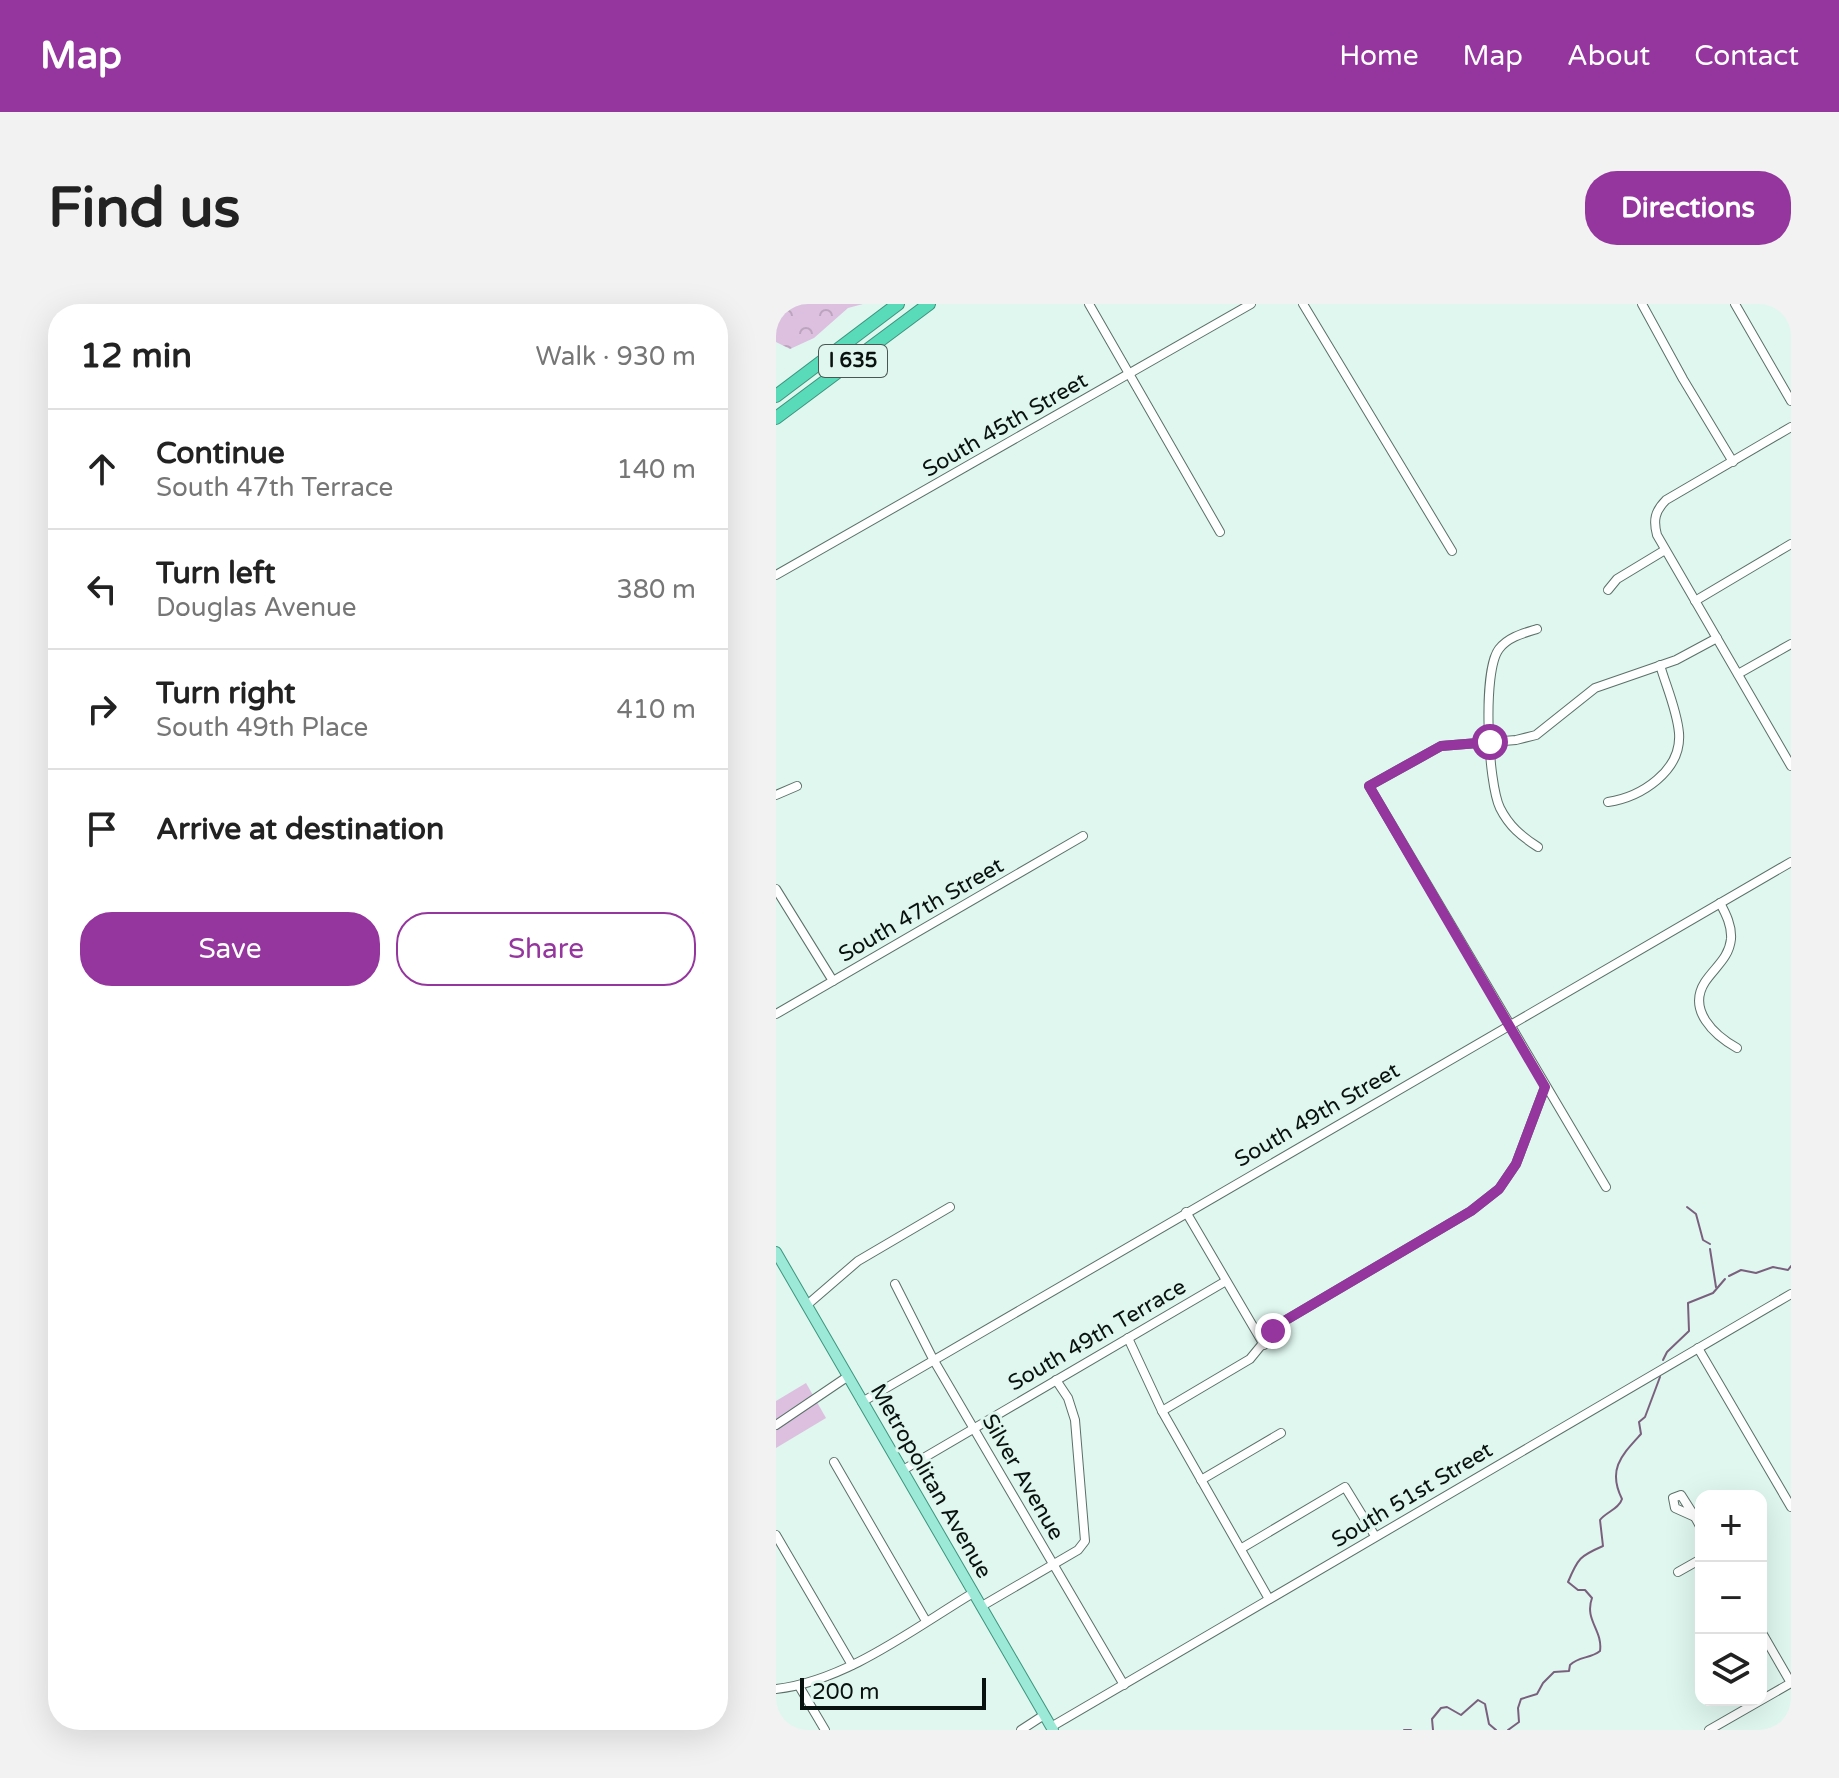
<!DOCTYPE html>
<html lang="en">
<head>
<meta charset="utf-8">
<style>
  body { margin:0; font-family:"Varela Round",sans-serif; background:#f2f2f2; color:#222 }
  .controls { position:absolute; right:24px; bottom:24px; display:grid; overflow:hidden; border-radius:16px; box-shadow:0 8px 32px #0002 }
  .controls button { width:72px; height:72px; display:grid; place-items:center; padding:0; border:0; border-bottom:2px solid #e0e0e0; background:#fff; color:#222; font:40px sans-serif }
  .scale { position:absolute; left:24px; bottom:20px; width:186px; box-sizing:border-box; padding-left:8px; border:4px solid #0a120f; border-top:0; font-size:22px; line-height:28px; white-space:nowrap; color:#0a120f; -webkit-text-stroke:6px #dff7ef; paint-order:stroke }
  .stop { position:absolute; width:24px; height:24px; margin:-18px; border:6px solid #95359e; border-radius:50%; background:#fff }
  .stop.end { background:#95359e; border-color:#fff; box-shadow:0 2px 8px #0008 }
  .list { margin:0; padding:0; list-style:none }
  h2 { display:flex; justify-content:space-between; align-items:center; height:104px; margin:0; padding:0 32px; font-size:34px }
  h2 small { font-size:26px; font-weight:400; color:#767676 }
  .list li { display:grid; grid-template-columns:52px 1fr auto; gap:24px; align-items:center; box-sizing:border-box; height:120px; padding:0 32px; border-top:2px solid #e0e0e0 }
  .list b { display:block; font-size:30px; white-space:nowrap }
  .list p { margin:0; font-size:26px; white-space:nowrap; color:#767676 }
  .list em { font-size:26px; font-style:normal; color:#767676 }
  .actions { display:flex; gap:16px; padding:24px 32px }
  .actions a { flex:1; padding:18px 0; border:2px solid #95359e; border-radius:32px; text-align:center; font-size:28px; color:#95359e }
  .actions .main { background:#95359e; color:#fff }
  .icon { flex:none; width:44px; height:44px; fill:none; stroke:currentColor; stroke-width:2; stroke-linecap:round; stroke-linejoin:round }
  .map { position:relative; flex:none; width:1015px; height:1426px; overflow:hidden; border-radius:32px }
  header { display:flex; align-items:center; gap:48px; box-sizing:border-box; height:112px; padding:0 40px; background:#95359e; color:#fff }
  header strong { font-size:38px }
  nav { display:flex; gap:44px; margin-inline-start:auto; font-size:28px }
  .intro { display:flex; align-items:center; justify-content:space-between; box-sizing:border-box; height:192px; padding:0 48px }
  h1 { margin:0; font-size:56px }
  .button { padding:20px 36px; border-radius:32px; background:#95359e; color:#fff; font-size:28px; font-weight:700 }
  main { display:flex; gap:48px; padding:0 48px }
  aside { flex:1; background:#fff; border-radius:32px; box-shadow:0 8px 32px #0002 }
  .map>svg:first-child { display:block }
  .green { fill:#ddc0df }
  .forest { fill:url(#forest-crowns) }
  .lines { fill:none; stroke-linecap:round; stroke-linejoin:round }
  .stream { stroke:#7b607e; stroke-width:2 }
  .minor-casing { stroke:#5b7069; stroke-width:10 }
  .major-casing { stroke:#3d957e; stroke-width:12 }
  .highway-casing { stroke:#3d957e; stroke-width:14 }
  .minor { stroke:#fff; stroke-width:8 }
  .major { stroke:#9be9d6; stroke-width:10 }
  .highway { stroke:#59dbba; stroke-width:12 }
  .route { stroke:#95359e; stroke-width:10 }
  .labels { text-anchor:middle; dominant-baseline:central; stroke-width:6; stroke-linejoin:round; paint-order:stroke }
  .shield { fill:#dff7ef; stroke:#4a5752; stroke-width:2 }
  .shield-label { font-size:20px; font-weight:bold; fill:#0a120f }
  .street-label { font-size:22px; fill:#0a120f; stroke:#dff7ef }
</style>
</head>
<body>
<header>
<strong>Map</strong>
<nav><a>Home</a><a>Map</a><a>About</a><a>Contact</a></nav>
</header>
<div class="intro"><h1>Find us</h1><a class="button">Directions</a></div>
<main>
<aside>
<h2>12 min<small>Walk · 930 m</small></h2>
<ul class="list">
<li><svg class="icon" aria-label="ahead" viewBox="0 0 24 24"><path d="M12 20V5M6 11l6-6 6 6"/></svg><div><b>Continue</b><p>South 47th Terrace</p></div><em>140 m</em></li>
<li><svg class="icon" aria-label="left" viewBox="0 0 24 24"><path d="M17 20v-9H6M10 6l-5 5 5 5"/></svg><div><b>Turn left</b><p>Douglas Avenue</p></div><em>380 m</em></li>
<li><svg class="icon" aria-label="right" viewBox="0 0 24 24"><path d="M7 20v-9h11M14 6l5 5-5 5"/></svg><div><b>Turn right</b><p>South 49th Place</p></div><em>410 m</em></li>
<li><svg class="icon" aria-label="arrive" viewBox="0 0 24 24"><path d="M6 21V4h12l-3 4 3 4H6"/></svg><div><b>Arrive at destination</b></div></li>
</ul>
<div class="actions"><a class="main">Save</a><a>Share</a></div>
</aside>
<div class="map">
<svg width="1015" height="1426" viewBox="0 0 1015 1426">
  <defs>
    <pattern id="forest-crowns" width="20" height="18" patternUnits="userSpaceOnUse" patternTransform="scale(2)"><rect width="20" height="18" fill="#ddc0df"/><path d="M2 6a3 3 0 1 1 6 0M12 15a3 3 0 1 1 6 0" fill="none" stroke="#bca4be"/></pattern>
  </defs>
  <rect width="100%" height="100%" fill="#dff7ef"/>
  <polygon class="green" points="30,1079 50,1114 0,1144 0,1097"/>
  <polygon class="forest" points="0,0 87,0 72,4 38,34 14,45 0,38"/>
  <g class="lines">
    <g class="stream">
      <polyline points="911,903 920,910 927,936 934,940"/>
      <polyline points="934,945 940,983"/>
      <polyline points="953,972 965,966 980,969 997,963 1012,966 1015,962"/>
      <polyline points="887,1056 891,1048 913,1027 912,999 937,989 949,975"/>
      <polyline points="628,1426 635,1426"/>
      <polyline points="657,1426 656,1415 665,1404 671,1403 685,1411 702,1396 709,1400 713,1420 720,1426"/>
      <path d="M732,1426L743,1418L742,1404L745,1395L761,1390L767,1379L778,1368L793,1367L794,1361C803,1352 814,1355 824,1347C827,1326 808,1316 816,1294L809,1286H802L792,1278C802,1254 804,1252 827,1242L824,1216C830,1208 843,1205 846,1195C831,1165 846,1151 865,1130L863,1118L869,1113L884,1073"/>
    </g>
    <g class="minor-casing">
      <g id="minor">
        <polyline points="313,0 444,228"/>
        <polyline points="527,0 676,247"/>
        <polyline points="866,0 907,75 957,158"/>
        <polyline points="959,0 1015,97"/>
        <path d="M1015,123L890,196C879,207 877,216 881,231L1015,462"/>
        <polyline points="0,271 475,0"/>
        <polyline points="832,286 841,275 889,246"/>
        <polyline points="919,297 1015,240"/>
        <path d="M761,325C748,329 732,333 723,345C706,367 712,479 724,504C733,522 745,532 762,543"/>
        <polyline points="962,370 1015,340"/>
        <polyline points="0,491 21,482"/>
        <path d="M832,498C865,493 906,467 903,429C901,406 890,382 884,361"/>
        <polyline points="0,585 57,677"/>
        <path d="M944,599C950,610 956,622 955,635C953,654 939,663 929,678C911,706 938,731 961,744"/>
        <polyline points="0,710 307,532"/>
        <polyline points="830,883 593,482 665,442 740,436 760,431 819,384 900,356 941,334"/>
        <polyline points="410,908 488,1041"/>
        <polyline points="119,980 157,1055 348,1381"/>
        <polyline points="31,1001 82,957 174,903"/>
        <polyline points="352,1034 386,1107 493,1295"/>
        <polyline points="922,1044 1015,1203"/>
        <polyline points="86,1098 1015,558"/>
        <polyline points="386,1107 474,1055 497,1027 510,1016 695,907 723,885 740,860 769,783"/>
        <polyline points="0,1121 71,1073"/>
        <polyline points="58,1158 150,1317"/>
        <polyline points="127,1166 450,977"/>
        <polyline points="425,1176 505,1129"/>
        <polygon points="905,1191 919,1213 899,1204 897,1194"/>
        <polyline points="919,1213 925,1224"/>
        <polyline points="0,1231 76,1361"/>
        <polyline points="466,1244 569,1183 599,1232"/>
        <polyline points="902,1268 925,1255"/>
        <polyline points="206,1302 302,1246 309,1237 299,1116 292,1094 280,1076"/>
        <polyline points="23,1382 49,1426"/>
        <path d="M0,1385C70,1377 137,1325 197,1289"/>
        <polyline points="275,1423 1015,990"/>
        <polyline points="245,1426 268,1411"/>
        <polyline points="933,1426 1015,1379 985,1327"/>
      </g>
    </g>
    <g class="major-casing">
      <polyline id="major" points="0,948 277,1426"/>
    </g>
    <g class="highway-casing">
      <g id="highway">
        <polyline points="0,92 122,0"/>
        <polyline points="0,114 153,0"/>
      </g>
    </g>
    <use href="#minor" class="minor"/>
    <use href="#major" class="major"/>
    <use href="#highway" class="highway"/>
  </g>
  <g class="lines">
    <polyline class="route" points="497,1027 510,1016 695,907 723,885 740,860 769,783 593,482 665,442 714,438"/>
  </g>
  <g class="labels">
    <rect class="shield" x="43" y="41" width="68" height="32" rx="6"/>
    <g class="shield-label">
      <text x="77" y="57">I 635</text>
    </g>
    <g class="street-label">
      <text transform="translate(229 121) rotate(-30)">South 45th Street</text>
      <text transform="translate(145 606) rotate(-30)">South 47th Street</text>
      <text transform="translate(541 811) rotate(-30)">South 49th Street</text>
      <text transform="translate(321 1031) rotate(-30)">South 49th Terrace</text>
      <text transform="translate(247 1173) rotate(60)">Silver Avenue</text>
      <text transform="translate(155 1177) rotate(60)">Metropolitan Avenue</text>
      <text transform="translate(636 1191) rotate(-31)">South 51st Street</text>
    </g>
  </g>
</svg>
<div class="controls">
<button>+</button>
<button>−</button>
<button><svg class="icon" aria-label="layers" viewBox="0 0 24 24"><path d="M12 4l9 5-9 5-9-5zM3 14l9 5 9-5"/></svg></button>
</div>
<div class="scale">200 m</div>
<div class="stop" style="left:714px;top:438px"></div>
<div class="stop end" style="left:497px;top:1027px"></div>
</div>
</main>
</body>
</html>
